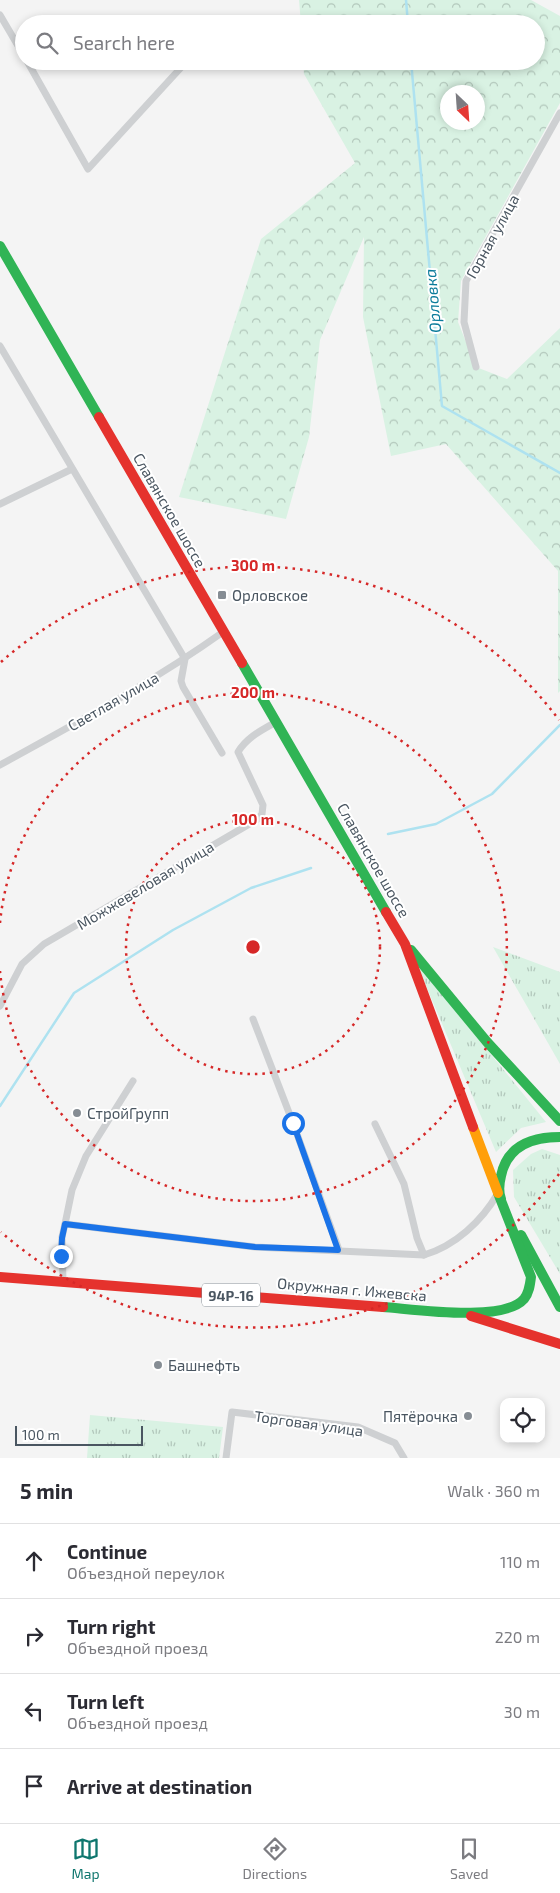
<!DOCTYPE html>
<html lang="en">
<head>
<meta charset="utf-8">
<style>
  body { margin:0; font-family:"Exo 2",sans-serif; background:#f7f7f7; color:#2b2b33 }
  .controls { position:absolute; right:15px; bottom:15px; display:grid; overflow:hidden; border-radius:10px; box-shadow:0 2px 8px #0003 }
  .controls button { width:45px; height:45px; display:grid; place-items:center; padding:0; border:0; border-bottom:1px solid #e1e1e2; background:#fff; color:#2b2b33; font:25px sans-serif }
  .compass { position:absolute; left:440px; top:85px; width:45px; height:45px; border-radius:50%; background:#fff; box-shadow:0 2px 8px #0003; rotate:155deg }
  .scale { position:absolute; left:15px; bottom:12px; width:128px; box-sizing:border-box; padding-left:5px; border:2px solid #4a5661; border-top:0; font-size:14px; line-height:18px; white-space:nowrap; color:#4a5661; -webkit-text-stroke:4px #fff; paint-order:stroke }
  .stop { position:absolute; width:15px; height:15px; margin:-11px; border:4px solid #1a73e8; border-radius:50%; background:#fff }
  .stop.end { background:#1a73e8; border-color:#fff; box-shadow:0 1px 5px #0008 }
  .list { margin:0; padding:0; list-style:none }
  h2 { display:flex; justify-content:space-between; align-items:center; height:65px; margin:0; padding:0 20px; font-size:21px }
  h2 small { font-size:16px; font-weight:400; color:#7c7c81 }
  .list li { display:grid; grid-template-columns:32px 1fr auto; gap:15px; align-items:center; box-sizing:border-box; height:75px; padding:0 20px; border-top:1px solid #e1e1e2 }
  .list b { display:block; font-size:19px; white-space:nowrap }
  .list p { margin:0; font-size:16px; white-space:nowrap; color:#7c7c81 }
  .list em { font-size:16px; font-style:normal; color:#7c7c81 }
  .icon { flex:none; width:28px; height:28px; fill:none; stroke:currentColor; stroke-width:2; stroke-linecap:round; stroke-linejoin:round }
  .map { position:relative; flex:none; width:560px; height:1458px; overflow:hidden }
  .search { position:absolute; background:#fff; box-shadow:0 2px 8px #0003; left:15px; right:15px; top:15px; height:55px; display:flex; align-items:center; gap:12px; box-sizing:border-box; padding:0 18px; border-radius:28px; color:#7c7c81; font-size:19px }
  .sheet { height:365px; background:#fff }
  nav { display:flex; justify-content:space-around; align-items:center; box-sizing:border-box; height:70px; border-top:1px solid #e1e1e2; background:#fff; font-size:14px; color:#7c7c81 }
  nav a { display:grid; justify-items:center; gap:2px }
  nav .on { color:#0f766e }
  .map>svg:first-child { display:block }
  .grass { fill:url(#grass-tufts) }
  .forest { fill:url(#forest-crowns); fill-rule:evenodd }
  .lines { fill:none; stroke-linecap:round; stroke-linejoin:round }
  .stream { stroke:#aee2f0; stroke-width:2.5 }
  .street { stroke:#ced0d2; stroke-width:7 }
  .fast { stroke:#30b455; stroke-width:10 }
  .slow { stroke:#ff9f0a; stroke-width:10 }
  .jam { stroke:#e5322d; stroke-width:10 }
  .route { stroke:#1a73e8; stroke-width:6 }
  .ring { fill:none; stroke:#d62828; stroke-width:2.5; stroke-dasharray:2.5 5 }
  .poi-dot { fill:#868d94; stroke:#fff; stroke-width:2 }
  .labels { text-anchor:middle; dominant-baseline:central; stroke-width:4; stroke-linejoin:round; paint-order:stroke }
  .shield { fill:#fff; stroke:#808990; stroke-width:1 }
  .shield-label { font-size:14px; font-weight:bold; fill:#4a5661 }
  .street-label { font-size:15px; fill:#4a5661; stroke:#fff }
  .poi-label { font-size:15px; fill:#4a5661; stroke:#fff; text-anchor:start }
  .water-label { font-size:16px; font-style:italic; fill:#0c7c9b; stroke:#fff }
  .centre { fill:#d62828; stroke:#fff; stroke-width:2.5 }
  .ring-label { font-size:15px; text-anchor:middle; font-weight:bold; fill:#d62828; stroke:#fff; stroke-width:4; stroke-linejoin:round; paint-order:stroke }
</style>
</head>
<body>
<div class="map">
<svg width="560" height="1458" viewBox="0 0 560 1458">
  <defs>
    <pattern id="grass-tufts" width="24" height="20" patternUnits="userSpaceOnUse" patternTransform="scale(1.25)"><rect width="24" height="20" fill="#d9f2e3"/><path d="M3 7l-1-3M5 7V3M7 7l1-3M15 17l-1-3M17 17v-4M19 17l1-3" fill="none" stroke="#b2c7bb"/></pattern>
    <pattern id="forest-crowns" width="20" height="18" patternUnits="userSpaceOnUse" patternTransform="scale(1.25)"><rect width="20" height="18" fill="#d9f2e3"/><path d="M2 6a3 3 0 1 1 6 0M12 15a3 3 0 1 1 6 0" fill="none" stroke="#b2c7bb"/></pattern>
  </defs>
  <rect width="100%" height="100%" fill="#f4f4f4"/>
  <g class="grass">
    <polygon points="493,947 560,972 560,1064"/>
    <polygon points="416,962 546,1122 521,1128 496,1152"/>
    <polygon points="542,1149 560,1155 560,1274 514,1197 513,1170 531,1154"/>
    <polygon points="90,1415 223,1427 219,1458 87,1458"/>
  </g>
  <path class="forest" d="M299,0H531L560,16V103L461,281L458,322L476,367L507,379L560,328V691L558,693V571L446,444L391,456L363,317L364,237L320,340L309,437L286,519L179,497L261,239L355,163L304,74L303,61H536V24H301ZM448,92H478V122H448Z"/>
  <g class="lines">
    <g class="stream">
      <polyline points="406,0 408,24"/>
      <polyline points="411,61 442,406 560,473"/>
      <polyline points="388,834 436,824 492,794 560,725"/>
      <polyline points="0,1106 74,993 173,930 251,888 311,868"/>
    </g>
    <g class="street">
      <polyline points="0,15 24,56"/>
      <polyline points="221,24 225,20"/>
      <polyline points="27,61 88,169 187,61"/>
      <polyline points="0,346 185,659 181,681 183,687 222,753"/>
      <polyline points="476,367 464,322 466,281 560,113"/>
      <polyline points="0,504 72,469"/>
      <path d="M0,765C76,723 153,682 223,632"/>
      <path d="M0,1006L22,964L44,944L258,819L262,814L263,805L238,752C247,737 262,730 276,722"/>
      <polyline points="253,1019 293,1123 339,1250"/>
      <path d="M133,1081L86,1156L72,1190L65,1224L255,1247L424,1255C455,1246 482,1221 498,1193"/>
      <polyline points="375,1124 404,1184 417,1238 424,1255"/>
      <polyline points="63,1283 62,1237 65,1224"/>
      <polyline points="226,1458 232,1412 358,1427 395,1443 404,1458"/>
    </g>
    <g class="fast">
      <polyline points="0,246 99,417"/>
      <polyline points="242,663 386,912"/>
      <polyline points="411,950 487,1042 560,1121"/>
      <path d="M501,1199C498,1191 499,1184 501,1176C507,1146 532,1137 560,1137"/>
      <polyline points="521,1235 560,1307"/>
      <path d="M383,1307C413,1309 503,1323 524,1299C529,1293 530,1285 531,1277L498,1193"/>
    </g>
    <polyline class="slow" points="473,1127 498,1193"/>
    <g class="jam">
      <polyline points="99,417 242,663"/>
      <polyline points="386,912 405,944 473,1127"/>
      <polyline points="0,1277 383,1307"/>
      <polyline points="471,1316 560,1344"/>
    </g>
  </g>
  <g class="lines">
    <polyline class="route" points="61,1256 62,1238 65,1224 255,1247 338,1250 293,1123"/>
  </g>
  <g class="ring">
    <circle cx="253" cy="947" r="127"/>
    <path d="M0 923A254 254 0 1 1 0 971"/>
    <path d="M559 1174A381 381 0 0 1 1 1232M1 662A381 381 0 0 1 559 720"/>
  </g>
  <g class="poi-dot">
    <rect x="217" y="590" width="10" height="10" rx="2.5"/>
    <circle cx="77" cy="1113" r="5"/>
    <circle cx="158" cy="1365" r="5"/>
    <circle cx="468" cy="1416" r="5"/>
  </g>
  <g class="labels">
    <rect class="shield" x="202" y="1283.5" width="58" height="23" rx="4"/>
    <g class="shield-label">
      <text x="231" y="1295">94Р-16</text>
    </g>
    <g class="street-label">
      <text transform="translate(492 236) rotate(-61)">Горная улица</text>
      <text transform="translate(170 510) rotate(60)">Славянское шоссе</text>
      <text transform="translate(113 701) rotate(-30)">Светлая улица</text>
      <text transform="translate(374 860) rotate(60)">Славянское шоссе</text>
      <text transform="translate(145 885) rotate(-31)">Можжевеловая улица</text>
      <text transform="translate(352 1289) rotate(5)">Окружная г. Ижевска</text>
      <text transform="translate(309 1423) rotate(8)">Торговая улица</text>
    </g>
    <g class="poi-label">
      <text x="232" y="595">Орловское</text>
      <text x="87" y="1113">СтройГрупп</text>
      <text x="168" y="1365">Башнефть</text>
      <text x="458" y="1416" text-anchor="end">Пятёрочка</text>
    </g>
    <g class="water-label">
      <text transform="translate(432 301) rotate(-95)">Орловка</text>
    </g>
  </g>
  <circle cx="253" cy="947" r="8" class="centre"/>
  <g class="ring-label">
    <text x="253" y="571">300 m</text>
    <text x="253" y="698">200 m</text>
    <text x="253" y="825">100 m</text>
  </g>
</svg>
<div class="controls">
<button><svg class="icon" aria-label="locate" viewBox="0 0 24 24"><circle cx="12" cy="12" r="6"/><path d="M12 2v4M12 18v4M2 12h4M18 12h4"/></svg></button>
</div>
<svg class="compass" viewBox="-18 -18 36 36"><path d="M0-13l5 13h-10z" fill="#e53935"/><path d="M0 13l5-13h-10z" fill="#7c7c81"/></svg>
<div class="scale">100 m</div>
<div class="stop" style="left:293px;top:1123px"></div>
<div class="stop end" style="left:61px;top:1256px"></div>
<div class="search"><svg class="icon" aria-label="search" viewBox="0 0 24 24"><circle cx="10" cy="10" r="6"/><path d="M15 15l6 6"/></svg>Search here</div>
</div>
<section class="sheet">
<h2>5 min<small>Walk · 360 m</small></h2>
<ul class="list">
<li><svg class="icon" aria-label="ahead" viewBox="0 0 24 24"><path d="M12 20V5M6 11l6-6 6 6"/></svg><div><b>Continue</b><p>Объездной переулок</p></div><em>110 m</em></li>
<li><svg class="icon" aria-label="right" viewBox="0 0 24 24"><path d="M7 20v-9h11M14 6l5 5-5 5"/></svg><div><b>Turn right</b><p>Объездной проезд</p></div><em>220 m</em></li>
<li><svg class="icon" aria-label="left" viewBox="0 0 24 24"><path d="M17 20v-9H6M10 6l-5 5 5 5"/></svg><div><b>Turn left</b><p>Объездной проезд</p></div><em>30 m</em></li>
<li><svg class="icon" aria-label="arrive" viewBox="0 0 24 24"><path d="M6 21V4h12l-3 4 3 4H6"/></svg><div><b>Arrive at destination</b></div></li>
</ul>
</section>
<nav>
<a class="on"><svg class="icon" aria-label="map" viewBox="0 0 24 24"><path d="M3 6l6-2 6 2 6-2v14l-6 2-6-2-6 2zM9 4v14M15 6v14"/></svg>Map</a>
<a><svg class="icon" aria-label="directions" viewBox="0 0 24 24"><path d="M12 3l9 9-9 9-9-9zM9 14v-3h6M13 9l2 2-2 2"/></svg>Directions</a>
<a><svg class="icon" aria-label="saved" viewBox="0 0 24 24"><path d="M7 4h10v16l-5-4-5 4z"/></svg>Saved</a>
</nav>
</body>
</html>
